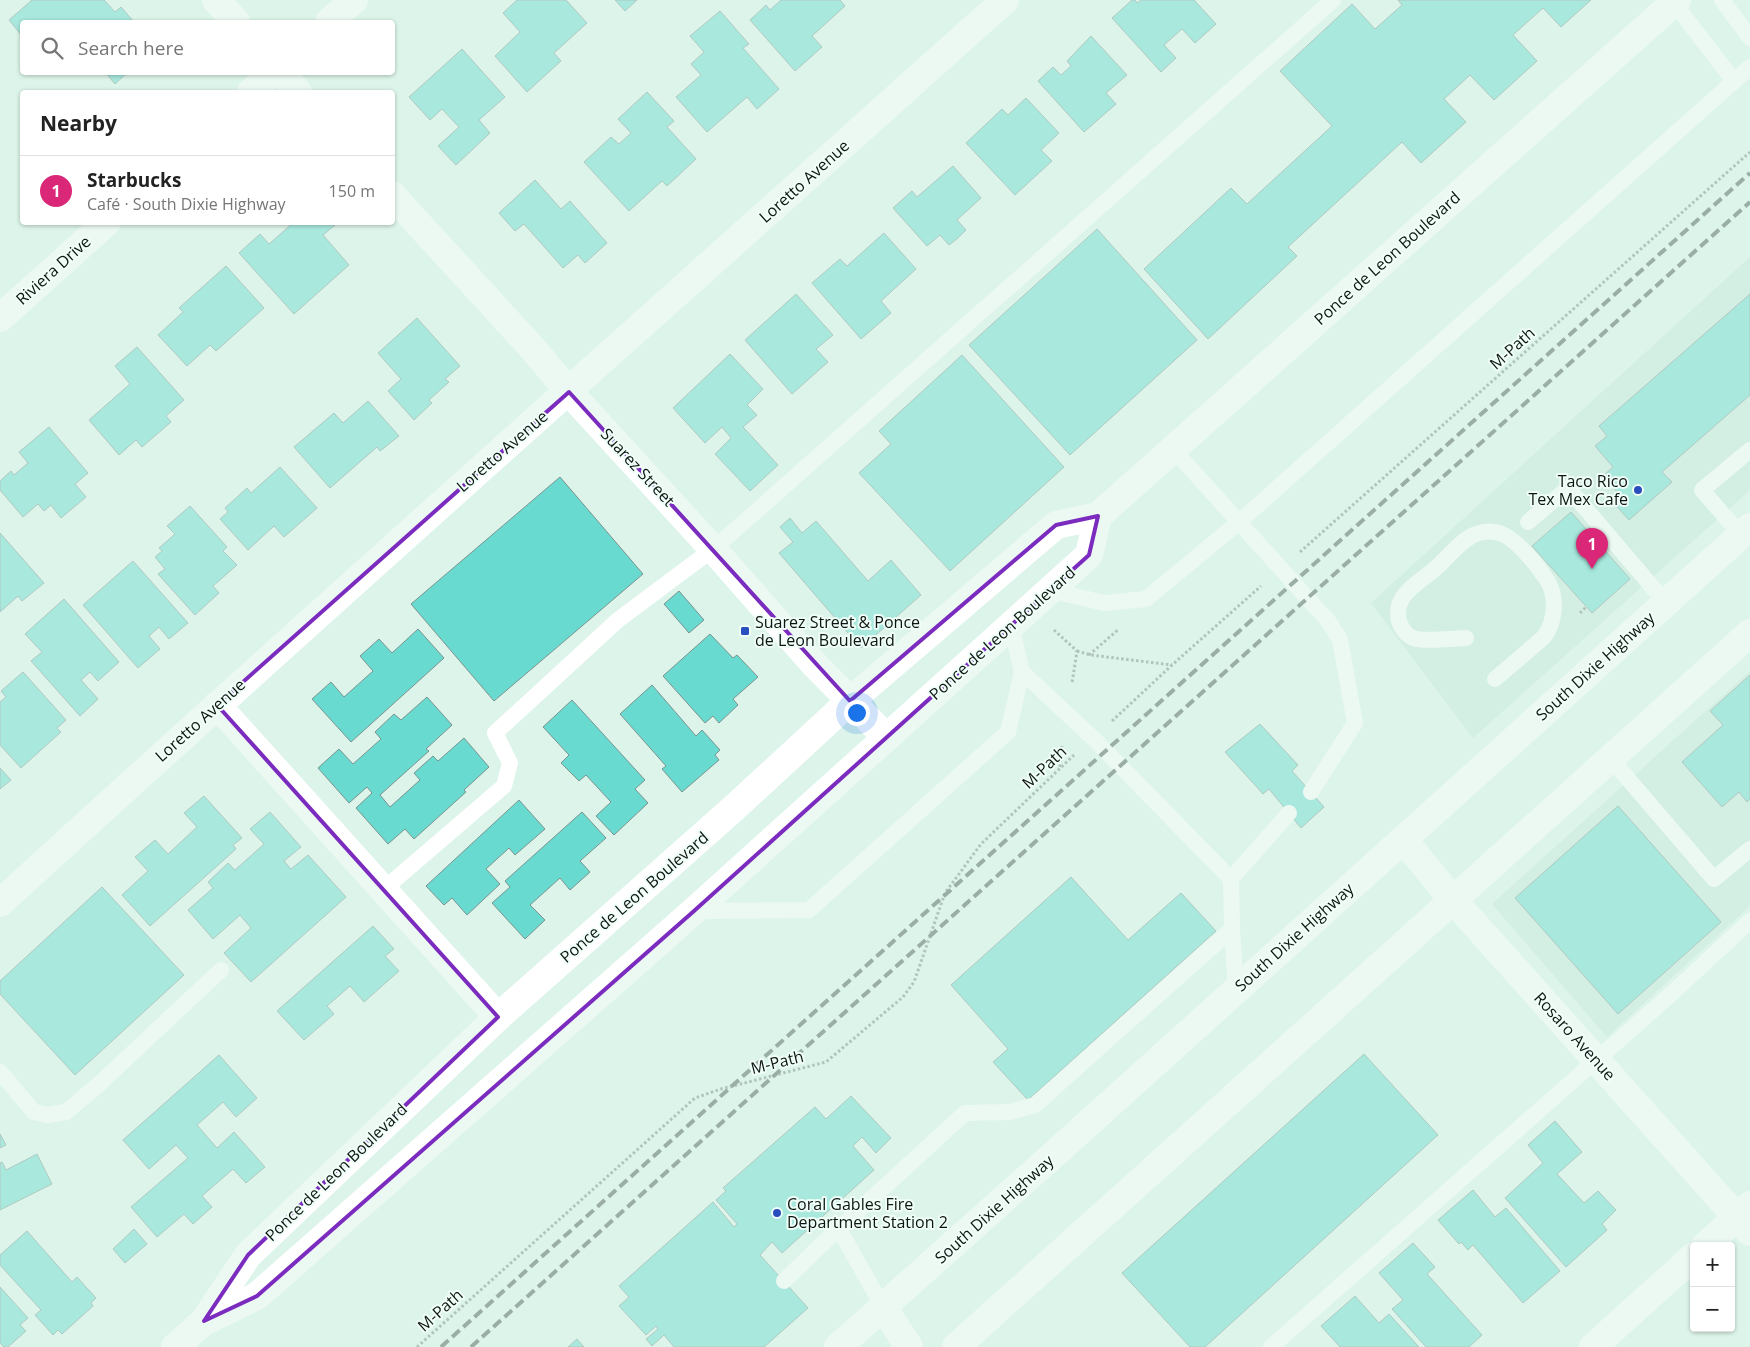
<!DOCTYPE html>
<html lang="en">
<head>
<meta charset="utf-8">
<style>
  body { margin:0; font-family:"Open Sans",sans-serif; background:#f2f2f2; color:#222 }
  .controls { position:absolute; right:15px; bottom:15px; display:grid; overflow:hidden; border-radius:5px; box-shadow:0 1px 4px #0004 }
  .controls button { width:45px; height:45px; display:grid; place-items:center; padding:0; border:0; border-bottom:1px solid #e0e0e0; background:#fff; color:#222; font:25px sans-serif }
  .you { position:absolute; left:856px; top:712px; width:18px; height:18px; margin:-12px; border:4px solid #fff; border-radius:50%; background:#1a73e8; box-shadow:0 0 0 8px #1a73e833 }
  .badge { display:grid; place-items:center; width:32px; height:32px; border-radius:50%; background:#db2777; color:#fff; font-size:16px; font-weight:700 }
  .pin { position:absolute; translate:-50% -41px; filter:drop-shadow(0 1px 2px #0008) }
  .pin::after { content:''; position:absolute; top:26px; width:18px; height:15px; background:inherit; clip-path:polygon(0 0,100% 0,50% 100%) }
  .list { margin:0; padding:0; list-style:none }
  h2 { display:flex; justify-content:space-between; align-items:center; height:65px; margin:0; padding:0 20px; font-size:21px }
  h2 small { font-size:16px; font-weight:400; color:#767676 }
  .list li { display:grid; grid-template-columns:32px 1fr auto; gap:15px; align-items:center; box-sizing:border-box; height:70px; padding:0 20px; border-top:1px solid #e0e0e0 }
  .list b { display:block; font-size:19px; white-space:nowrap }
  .list p { margin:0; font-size:16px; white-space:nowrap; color:#767676 }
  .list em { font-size:16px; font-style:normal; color:#767676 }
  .icon { flex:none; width:28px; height:28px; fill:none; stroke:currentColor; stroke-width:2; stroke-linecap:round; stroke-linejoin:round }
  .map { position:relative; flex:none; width:1750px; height:1347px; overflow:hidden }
  .search { position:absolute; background:#fff; box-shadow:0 1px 4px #0004; left:20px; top:20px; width:375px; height:55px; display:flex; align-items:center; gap:12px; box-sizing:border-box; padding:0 18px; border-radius:5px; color:#767676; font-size:19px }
  .panel { position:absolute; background:#fff; box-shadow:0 1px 4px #0004; left:20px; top:90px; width:375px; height:135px; border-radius:5px }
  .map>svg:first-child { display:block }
  .built { fill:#c7e6d9 }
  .building { fill:#69dacf; stroke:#7b9491 }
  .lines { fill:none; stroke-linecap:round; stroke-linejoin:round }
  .path { stroke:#7b8b84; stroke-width:3; stroke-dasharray:2.5 2.5; stroke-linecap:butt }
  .service { stroke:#fff; stroke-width:16 }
  .minor { stroke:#fff; stroke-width:28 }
  .tertiary { stroke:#fff; stroke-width:28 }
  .trunk { stroke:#fff; stroke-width:28 }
  .rail { stroke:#4c5953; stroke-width:4; stroke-dasharray:10 5; stroke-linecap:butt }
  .marked { fill:none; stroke:#7b2cbf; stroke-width:4; stroke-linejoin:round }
  .poi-dot { fill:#294ebd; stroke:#f0fef8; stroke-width:2 }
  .labels { text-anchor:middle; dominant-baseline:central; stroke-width:4; stroke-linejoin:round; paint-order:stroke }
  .street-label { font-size:16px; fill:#0d1512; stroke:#f0fef8 }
  .poi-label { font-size:16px; fill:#0d1512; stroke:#f0fef8; text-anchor:start }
</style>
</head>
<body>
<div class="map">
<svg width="1750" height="1347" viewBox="0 0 1750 1347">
  <rect width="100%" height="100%" fill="#dcf4e9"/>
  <g class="built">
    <polygon points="1750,257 1750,490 1473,738 1371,603"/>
    <polygon points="1750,671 1750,906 1607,1037 1492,904"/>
  </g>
  <g class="building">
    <polygon points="32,0 104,0 115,12 121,7 134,22 22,22 22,36 9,20"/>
    <polygon points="517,0 566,0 587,23 554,53 561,61 527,92 495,56 520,32 503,13"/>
    <polygon points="615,0 637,0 625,11"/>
    <polygon points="781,0 840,0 845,6 812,36 822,47 795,71 750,20 766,5 770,10"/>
    <polygon points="1132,0 1135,0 1137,3 1141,0 1194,0 1216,24 1195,43 1182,29 1164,45 1176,58 1161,72 1112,18"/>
    <polygon points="1398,0 1591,0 1561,27 1543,8 1513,35 1537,61 1494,100 1470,75 1444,99 1466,122 1421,163 1402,142 1288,247 1297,256 1208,339 1144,269 1231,188 1247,204 1332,126 1280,71 1352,4 1375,29 1402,5"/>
    <polygon points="720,11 749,44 743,48 779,89 757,109 747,97 707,132 676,97 701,75 691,64 704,52 690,36"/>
    <polygon points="1091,36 1127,75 1106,93 1116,104 1084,132 1038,81 1053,67 1061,75 1071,66 1067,61"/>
    <polygon points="462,49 505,97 479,120 490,133 456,165 438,146 459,127 442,109 430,120 409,97"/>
    <polygon points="105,72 128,72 115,84"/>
    <polygon points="647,92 674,121 667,127 696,159 667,186 662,181 629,211 584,162 611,137 619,144 631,133 618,119"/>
    <polygon points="1026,98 1059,133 1041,150 1052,161 1015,195 966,143 1002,109 1008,115"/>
    <polygon points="953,166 981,198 957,220 966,230 958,238 949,245 940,235 927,246 893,208 912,191 917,197"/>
    <polygon points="535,180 561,209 570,201 607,243 585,263 578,255 563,268 524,224 515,231 499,213"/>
    <polygon points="294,222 333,222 335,225 323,235 349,265 294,314 239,253 260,234 269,244"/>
    <polygon points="1097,229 1197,340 1070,455 969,345"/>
    <polygon points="884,233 916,269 881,301 891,313 861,339 812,283 840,259 847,266"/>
    <polygon points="226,266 264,308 216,351 210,345 187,366 158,335 183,312 179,308"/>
    <polygon points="796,294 833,335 816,349 828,362 792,394 745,340"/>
    <polygon points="1750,294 1750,395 1662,472 1672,482 1629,520 1611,500 1619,494 1603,476 1613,467 1595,446 1607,436 1599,426"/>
    <polygon points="417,318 460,366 445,379 449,382 429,400 432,403 414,420 388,391 401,379 378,353"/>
    <polygon points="137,347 184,400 166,416 171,422 142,447 136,440 119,455 89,420 130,384 115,366"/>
    <polygon points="730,354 763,389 747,405 757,415 743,427 778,465 750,491 715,454 731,438 722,427 705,443 673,408"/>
    <polygon points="962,355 1064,467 950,571 859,473 891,444 879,431"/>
    <polygon points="368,401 399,436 380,451 377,447 330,488 294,447 334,413 343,423"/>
    <polygon points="49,427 88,473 75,484 86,497 61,518 51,505 44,511 38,504 23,517 0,490 0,481 11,471 14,475 28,463 19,452"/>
    <polygon points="280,467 317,508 284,537 274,526 248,550 220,519 228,512 225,508 247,488 251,493"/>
    <polygon points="560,477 643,574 494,701 411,604"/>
    <polygon points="190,506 227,547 223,551 237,565 213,586 219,593 195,615 158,574 165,569 155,557 162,551 159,548 175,534 167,526"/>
    <polygon points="1571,512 1630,579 1592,613 1532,546"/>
    <polygon points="790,518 802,533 816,521 868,581 891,560 921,595 861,648 779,553 793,542 780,527"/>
    <polygon points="0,533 44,583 22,601 18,596 0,612"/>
    <polygon points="133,561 188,623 169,639 159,627 149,636 160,649 138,668 83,605"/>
    <polygon points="679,591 704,620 689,633 664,604"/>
    <polygon points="64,599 119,662 98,681 90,672 81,680 98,699 80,716 31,661 42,652 25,634"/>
    <polygon points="418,629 444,658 351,742 312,699 331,682 344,697 373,671 360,656 379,639 392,653"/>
    <polygon points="710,634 733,658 737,655 758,677 733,699 738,705 719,723 713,716 705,723 663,676"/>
    <polygon points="23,672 66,720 57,728 61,732 21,768 0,745 0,702 6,697 1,691"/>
    <polygon points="1750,675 1750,799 1747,802 1739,792 1722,807 1682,762 1723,725 1710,711"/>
    <polygon points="652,685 696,736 702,730 720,750 715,755 719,760 682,792 662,769 666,766 620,714"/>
    <polygon points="427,697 452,725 426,749 429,751 380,795 390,807 420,780 414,773 433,756 438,761 464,738 489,767 464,790 466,792 414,839 405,829 388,844 356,808 372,793 367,787 349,803 318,768 339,749 353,764 381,739 375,732 394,714 401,720"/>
    <polygon points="572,700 645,780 635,789 648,803 614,835 596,816 611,802 586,775 579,781 561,763 569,755 543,727"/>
    <polygon points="1260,724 1298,765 1292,771 1324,807 1301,828 1269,789 1263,794 1225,752"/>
    <polygon points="0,768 11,780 0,789"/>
    <polygon points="204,796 242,838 233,845 236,849 150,926 122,895 148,871 135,857 155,840 168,854 197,827 184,813"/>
    <polygon points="519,800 545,829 515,855 509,848 486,869 500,884 467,915 452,898 444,905 426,886"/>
    <polygon points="1618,806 1721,922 1618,1014 1515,898"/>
    <polygon points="270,812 301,847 284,861 291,869 308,855 346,897 251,982 224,953 251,928 240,915 213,939 188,910 213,888 208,882 228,863 235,870 264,844 250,829"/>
    <polygon points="582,812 606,838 580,861 590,872 570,890 560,878 530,905 545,920 525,939 492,903 510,887 505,881"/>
    <polygon points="1071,877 1128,940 1181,893 1216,931 1028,1100 993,1062 1008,1049 951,985"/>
    <polygon points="102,887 184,975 75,1075 0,994 0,981"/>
    <polygon points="373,926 394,949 385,956 399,971 364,1002 350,986 327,1006 334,1014 304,1040 277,1011"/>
    <polygon points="1364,1054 1438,1135 1205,1347 1190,1347 1122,1273"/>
    <polygon points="219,1055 257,1098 236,1117 223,1102 197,1125 217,1148 234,1132 265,1167 246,1183 233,1169 202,1196 212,1207 193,1224 184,1214 157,1237 131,1207 188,1158 176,1145 149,1169 123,1140"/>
    <polygon points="851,1096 891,1138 876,1153 862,1137 853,1146 874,1170 782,1253 772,1242 760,1255 808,1308 764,1347 674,1347 664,1335 652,1346 646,1339 658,1329 656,1326 646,1335 619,1306 629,1297 619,1286 713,1202 734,1227 737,1224 716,1200 726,1191 723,1188 815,1107 826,1119"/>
    <polygon points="1555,1121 1582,1152 1557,1174 1584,1203 1598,1191 1616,1210 1602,1224 1607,1230 1566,1267 1505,1198 1543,1163 1528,1145"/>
    <polygon points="0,1134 6,1145 0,1148"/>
    <polygon points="37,1154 52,1184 0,1210 0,1163 2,1162 6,1170"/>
    <polygon points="1473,1190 1495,1217 1506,1208 1560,1271 1523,1303 1473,1245 1468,1250 1461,1242 1459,1244 1438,1220"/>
    <polygon points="134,1229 147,1244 125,1263 113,1249"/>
    <polygon points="27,1231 72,1282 77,1277 96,1298 91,1303 93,1306 62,1334 58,1330 53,1335 35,1315 41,1310 0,1265 0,1255"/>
    <polygon points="1413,1243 1435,1267 1427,1274 1482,1335 1469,1347 1426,1347 1392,1309 1403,1300 1379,1273"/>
    <polygon points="0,1287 28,1318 20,1325 26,1331 8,1347 4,1347 0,1343"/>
    <polygon points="1355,1296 1379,1323 1389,1314 1419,1347 1340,1347 1321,1326"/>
    <polygon points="577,1339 584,1347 568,1347"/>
  </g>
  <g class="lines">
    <g class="path">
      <polyline points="1300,552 1750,152"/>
      <polyline points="1580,613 1586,607"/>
      <polyline points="1054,630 1077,651 1072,683"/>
      <polyline points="1077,651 1091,655 1172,665"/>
      <polyline points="1089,655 1119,629"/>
      <polyline points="1112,721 1172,665 1261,586"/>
      <polyline points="1060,767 1062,746"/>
      <polyline points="417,1347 695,1098 721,1089 826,1062 903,997 914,982 945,893 981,844 1074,755"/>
    </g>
    <g class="service">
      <polyline points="1722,0 1750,38"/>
      <polyline points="1674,3 1734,81"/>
      <polyline points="1173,449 1329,622 1340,640 1355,723 1311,792"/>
      <polyline points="1528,522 1568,488 1666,603"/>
      <polyline points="1741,535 1702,490 1750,450"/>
      <polyline points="1049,590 1104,603 1146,599 1239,522 1750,67"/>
      <path d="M1466,638C1456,638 1420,642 1413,638C1406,635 1401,627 1399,621C1392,593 1422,582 1438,566C1449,556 1462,539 1476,534C1481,532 1489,531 1495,532C1513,534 1535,563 1545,577C1558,594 1556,621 1544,637L1495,679"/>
      <polyline points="1611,759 1714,879 1750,849"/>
      <polyline points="1231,879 1289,813"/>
      <polyline points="384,889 504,786 510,763 495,733 618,620 713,549 744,522 1333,0"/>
      <polyline points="694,911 809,910 1008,732 1022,672 1011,625"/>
      <polyline points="1232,929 1236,990"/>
      <polyline points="0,1072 34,1112 47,1115 66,1112 97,1086 221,970"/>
      <polyline points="839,1229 883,1307"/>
      <polyline points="784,1281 820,1246 965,1113 1010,1112 1035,1105 1232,929 1231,879 1093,738 1022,672"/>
      <polyline points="1271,1347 1670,995 1750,921"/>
    </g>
    <g class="minor">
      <polyline points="216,0 236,22"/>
      <polyline points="280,72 298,92"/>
      <polyline points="392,195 534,350 569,392 713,549 815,665 886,737"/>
      <polyline points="217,705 498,1017"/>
      <polyline points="1403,839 1453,900 1750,1232"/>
      <path d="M0,903C332,599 670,301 1005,0"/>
      <polyline points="1705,1246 1750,1205"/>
      <polyline points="1593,1347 1694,1256"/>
    </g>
    <g class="tertiary">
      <polyline points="329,22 354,0"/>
      <polyline points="251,92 273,72"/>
      <polyline points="0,318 107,222"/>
      <polyline points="206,1321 257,1296 694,911 1089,555 1098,516"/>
      <polyline points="175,1347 204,1321 248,1255 498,1017 734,808 850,701 1056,525 1098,516 1677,0"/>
    </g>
    <g class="trunk">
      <polyline points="883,1307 909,1347"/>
      <polyline points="838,1347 1051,1157 1750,527"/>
      <polyline points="956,1347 1750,633"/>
    </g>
    <g class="rail">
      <polyline points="441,1347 1750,173"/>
      <polyline points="471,1347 1750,202"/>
    </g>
  </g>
  <path d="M0 0H1750V1347H0ZM569,392L850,701L1056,525L1098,516L1089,555L694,911L257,1296L204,1321L248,1255L498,1017L217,705Z" fill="#dcf4e9" fill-opacity=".55" fill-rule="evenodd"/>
  <path class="marked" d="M569,392L850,701L1056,525L1098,516L1089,555L694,911L257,1296L204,1321L248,1255L498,1017L217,705Z"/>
  <g class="poi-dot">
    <circle cx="1638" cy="490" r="5"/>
    <rect x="740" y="626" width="10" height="10" rx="2.5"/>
    <circle cx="777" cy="1213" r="5"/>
  </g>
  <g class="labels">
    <g class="street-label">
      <text transform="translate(804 181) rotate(-42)">Loretto Avenue</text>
      <text transform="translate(1387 258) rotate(-42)">Ponce de Leon Boulevard</text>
      <text transform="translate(53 270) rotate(-42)">Riviera Drive</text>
      <text transform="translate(1512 348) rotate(-42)">M-Path</text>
      <text transform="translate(502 451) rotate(-41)">Loretto Avenue</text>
      <text transform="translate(638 467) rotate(47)">Suarez Street</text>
      <text transform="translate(1002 633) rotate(-42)">Ponce de Leon Boulevard</text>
      <text transform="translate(1595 666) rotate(-42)">South Dixie Highway</text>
      <text transform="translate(200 720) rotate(-42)">Loretto Avenue</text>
      <text transform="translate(1044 767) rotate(-43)">M-Path</text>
      <text transform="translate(634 897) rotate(-41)">Ponce de Leon Boulevard</text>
      <text transform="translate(1294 937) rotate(-42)">South Dixie Highway</text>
      <text transform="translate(1575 1036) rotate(48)">Rosaro Avenue</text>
      <text transform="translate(777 1062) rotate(-14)">M-Path</text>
      <text transform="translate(336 1172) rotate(-44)">Ponce de Leon Boulevard</text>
      <text transform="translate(994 1209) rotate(-42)">South Dixie Highway</text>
      <text transform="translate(440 1310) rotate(-42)">M-Path</text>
    </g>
    <g class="poi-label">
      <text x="1628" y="481" text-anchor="end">Taco Rico<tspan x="1628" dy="18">Tex Mex Cafe</tspan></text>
      <text x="755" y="622">Suarez Street &amp; Ponce<tspan x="755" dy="18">de Leon Boulevard</tspan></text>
      <text x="787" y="1204">Coral Gables Fire<tspan x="787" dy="18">Department Station 2</tspan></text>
    </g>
  </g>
</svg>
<div class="controls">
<button>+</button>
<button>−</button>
</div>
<div class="you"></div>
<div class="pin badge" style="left:1592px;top:569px">1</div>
<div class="search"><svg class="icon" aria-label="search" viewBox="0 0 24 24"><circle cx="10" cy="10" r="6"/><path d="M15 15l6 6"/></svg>Search here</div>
<section class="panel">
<h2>Nearby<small></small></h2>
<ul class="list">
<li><span class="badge">1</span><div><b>Starbucks</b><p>Café · South Dixie Highway</p></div><em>150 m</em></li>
</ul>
</section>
</div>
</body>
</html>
